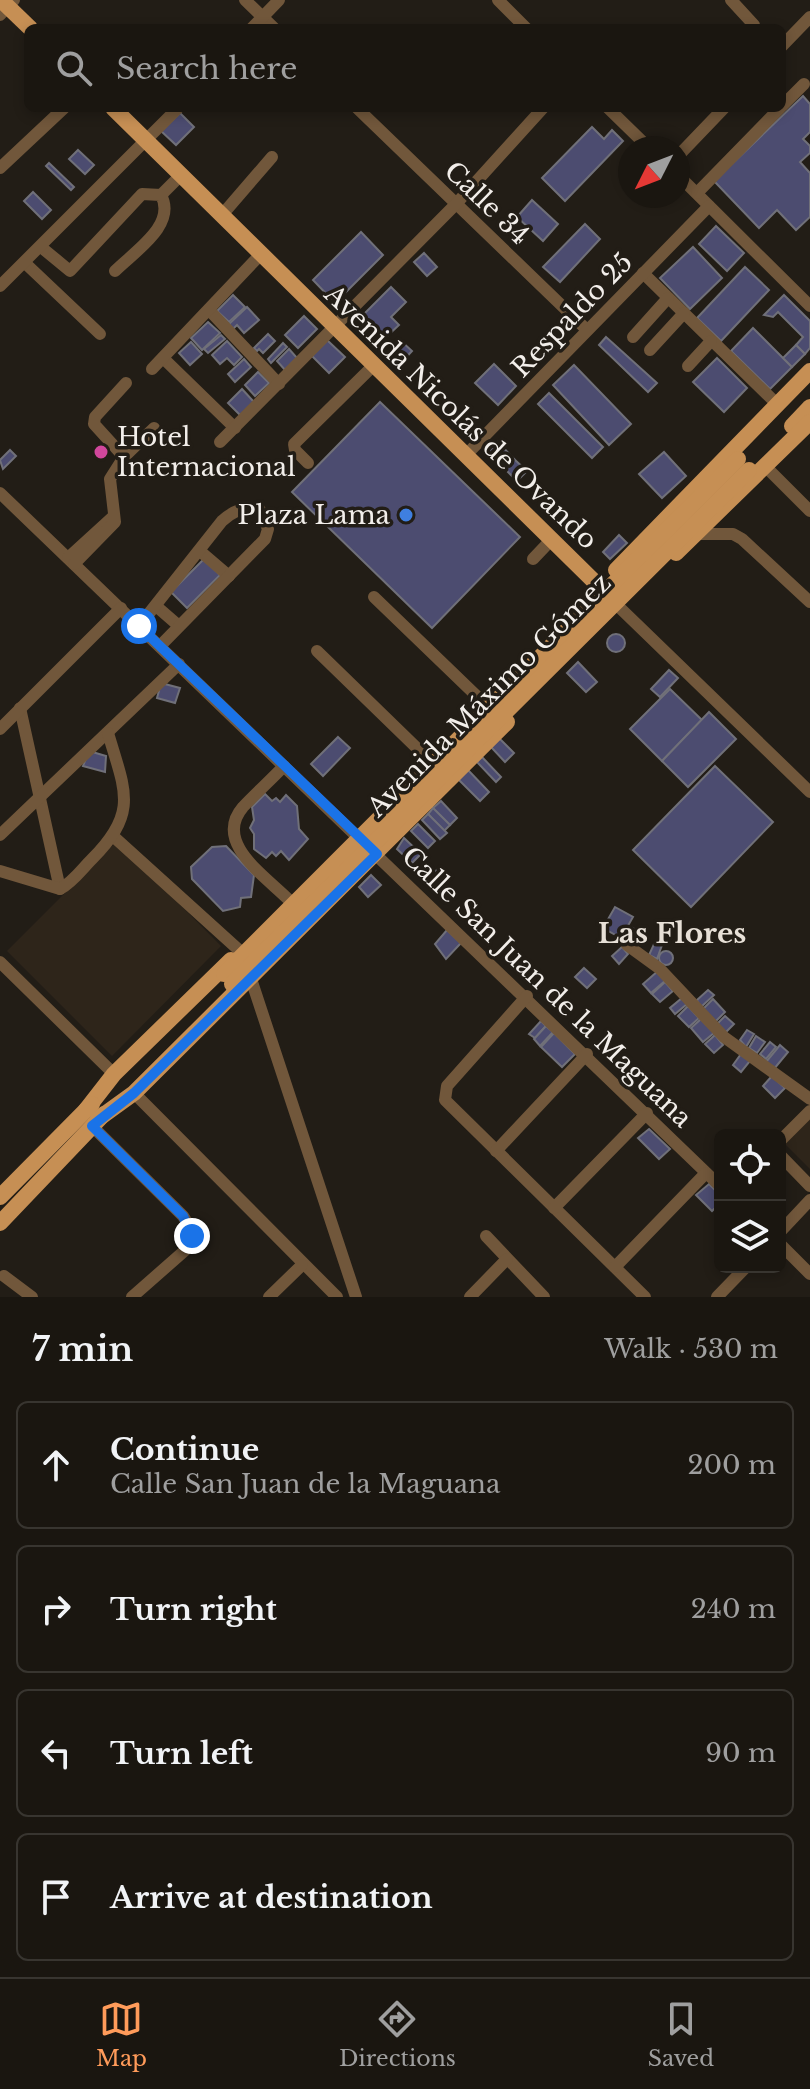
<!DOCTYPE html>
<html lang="en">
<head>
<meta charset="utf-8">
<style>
  body { margin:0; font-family:"Libre Baskerville",serif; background:#231f19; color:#f1f3f6 }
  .controls { position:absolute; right:24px; bottom:24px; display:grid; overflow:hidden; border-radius:12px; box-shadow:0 4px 12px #0003 }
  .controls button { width:72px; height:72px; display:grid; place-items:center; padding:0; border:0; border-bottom:2px solid #383530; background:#1a1610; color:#f1f3f6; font:40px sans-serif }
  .compass { position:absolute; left:618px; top:136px; width:72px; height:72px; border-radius:50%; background:#1a1610; box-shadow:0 4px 12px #0003; rotate:228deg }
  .stop { position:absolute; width:24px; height:24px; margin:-18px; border:6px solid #1a73e8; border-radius:50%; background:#fff }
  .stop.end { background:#1a73e8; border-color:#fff; box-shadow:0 2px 8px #0008 }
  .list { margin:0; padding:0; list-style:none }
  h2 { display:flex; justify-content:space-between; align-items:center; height:104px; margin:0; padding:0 32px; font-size:34px }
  h2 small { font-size:26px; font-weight:400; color:#9f9f9f }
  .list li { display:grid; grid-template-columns:52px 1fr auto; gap:24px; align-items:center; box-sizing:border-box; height:128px; margin:0 16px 16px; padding:0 16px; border:2px solid #383530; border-radius:12px }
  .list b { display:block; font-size:30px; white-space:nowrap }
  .list p { margin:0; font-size:26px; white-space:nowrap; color:#9f9f9f }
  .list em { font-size:26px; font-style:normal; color:#9f9f9f }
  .icon { flex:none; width:44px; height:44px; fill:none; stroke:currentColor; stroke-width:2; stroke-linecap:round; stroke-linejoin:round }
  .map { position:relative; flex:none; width:810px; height:1297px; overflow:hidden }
  .search { position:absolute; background:#1a1610; box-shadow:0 4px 12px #0003; left:24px; right:24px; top:24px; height:88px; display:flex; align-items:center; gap:20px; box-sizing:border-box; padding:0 28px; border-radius:12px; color:#9f9f9f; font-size:30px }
  .sheet { height:680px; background:#1a1610 }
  nav { display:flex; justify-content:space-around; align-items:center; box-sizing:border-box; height:112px; border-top:2px solid #383530; background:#1a1610; font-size:22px; color:#9f9f9f }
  nav a { display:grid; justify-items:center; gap:4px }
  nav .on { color:#ff9b5a }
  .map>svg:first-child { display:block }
  .built { fill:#2e251a }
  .building { fill:#4c4c70; stroke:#707079; stroke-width:2 }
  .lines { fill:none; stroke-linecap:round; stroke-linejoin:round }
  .minor { stroke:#71573b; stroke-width:12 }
  .major { stroke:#c68f54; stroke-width:16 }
  .major-bridge { stroke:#c68f54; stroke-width:16 }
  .route { stroke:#1a73e8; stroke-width:10 }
  .hotel-dot { fill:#d1479c; stroke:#221d16; stroke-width:3 }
  .shop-dot { fill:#3f7fe0; stroke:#221d16; stroke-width:3 }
  .labels { text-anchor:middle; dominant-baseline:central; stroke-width:7; stroke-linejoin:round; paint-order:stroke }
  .street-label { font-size:26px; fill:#f2eeea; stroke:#221d16 }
  .poi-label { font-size:26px; fill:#f2eeea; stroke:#221d16; text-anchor:start }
  .neighbourhood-label { font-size:28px; font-weight:bold; fill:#e7e0d7; stroke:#221d16 }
</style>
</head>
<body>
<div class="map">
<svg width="810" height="1297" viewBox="0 0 810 1297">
  <rect width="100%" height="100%" fill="#221d16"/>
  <g class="built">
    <polygon points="117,841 221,946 112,1056 7,951"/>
    <polygon points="810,1117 810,1169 784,1143"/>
  </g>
  <g class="building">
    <polygon points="803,96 810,104 810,132 803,139 810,146 810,153 800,162 810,173 810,217 796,230 777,210 759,228 714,181"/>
    <polygon points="180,113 194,127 176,145 161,131"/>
    <polygon points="592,127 604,139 612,130 623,141 565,201 542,178"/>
    <polygon points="78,150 94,165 85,174 69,159"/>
    <polygon points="49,163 74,187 71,190 46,166"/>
    <polygon points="33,192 51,210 42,219 24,201"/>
    <polygon points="532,200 558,224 543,241 517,217"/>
    <polygon points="585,224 600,239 560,282 543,267"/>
    <polygon points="716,226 744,253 727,271 699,244"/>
    <polygon points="361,232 383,255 335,303 313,280"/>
    <polygon points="693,247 722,278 690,309 660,278"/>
    <polygon points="424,253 437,267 427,276 414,262"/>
    <polygon points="745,267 769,290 721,341 697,318"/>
    <polygon points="391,287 406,302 391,317 399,325 384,339 362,316"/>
    <polygon points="233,295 245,307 229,322 217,311"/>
    <polygon points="784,295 810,321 810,348 805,354 796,345 803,337 778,312 773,317 764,315"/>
    <polygon points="247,307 259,320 244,333 237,325 233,329 229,324"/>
    <polygon points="304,316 317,329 298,348 285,335"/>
    <polygon points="208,322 220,333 202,350 191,338"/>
    <polygon points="753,328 792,367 770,389 731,351"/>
    <polygon points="268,334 275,341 263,353 259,349 257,351 254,348"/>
    <polygon points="221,335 225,339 208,353 204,349"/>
    <polygon points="606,337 657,383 648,392 599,345"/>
    <polygon points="327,340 345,357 329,373 312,356"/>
    <polygon points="400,340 412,351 400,364 388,352"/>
    <polygon points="227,341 242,357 234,365 227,358 220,364 212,355"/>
    <polygon points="191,342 202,354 190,365 179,353"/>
    <polygon points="283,343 287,347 271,363 268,359"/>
    <polygon points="796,345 805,354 792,367 783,358"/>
    <polygon points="289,349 297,358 285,370 277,361"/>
    <polygon points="717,358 747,388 724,412 693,382"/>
    <polygon points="244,359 251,367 235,382 228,374"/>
    <polygon points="494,364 516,386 498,405 475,383"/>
    <polygon points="574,365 631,424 609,445 553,385"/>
    <polygon points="258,372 269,383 255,396 245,385"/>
    <polygon points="242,389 254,402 241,416 228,403"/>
    <polygon points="549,393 603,447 592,458 538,404"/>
    <polygon points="380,402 520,537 432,628 292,492"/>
    <polygon points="498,442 514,459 504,468 488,452"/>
    <polygon points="10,450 16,456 3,469 0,460"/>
    <polygon points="664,452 686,476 662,498 639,474"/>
    <polygon points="514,459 527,471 517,481 504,468"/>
    <polygon points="619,535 627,543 610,559 603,552"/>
    <polygon points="204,559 220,575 187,608 171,592"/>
    <circle cx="616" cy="643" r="9"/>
    <polygon points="578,662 597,682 586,692 567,673"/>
    <polygon points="669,670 678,678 660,697 651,689"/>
    <polygon points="161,683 180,688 175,703 157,698"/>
    <polygon points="670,689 702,720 662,761 630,729"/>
    <polygon points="709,712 736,739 688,787 662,761"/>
    <polygon points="338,737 350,748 323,776 311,764"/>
    <polygon points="499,738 514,753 505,762 491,747"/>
    <polygon points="89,751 106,756 105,772 83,766"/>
    <polygon points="482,757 501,777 496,782 477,762"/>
    <polygon points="715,766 773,822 691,907 633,850"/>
    <polygon points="468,770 489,792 480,801 458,779"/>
    <polygon points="265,794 272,801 276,798 280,802 286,795 297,806 299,829 308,839 289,860 281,851 276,856 272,852 266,858 254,849 254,834 250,828 254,820 252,807"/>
    <polygon points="441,801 457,818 450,825 433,808"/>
    <polygon points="433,808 450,825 444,831 428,814"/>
    <polygon points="428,814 447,833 440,839 422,820"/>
    <polygon points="418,824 435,841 428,848 411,831"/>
    <polygon points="404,838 421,854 412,863 397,849"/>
    <polygon points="226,846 254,875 251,897 241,898 240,907 223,911 192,879 191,867 212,847"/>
    <polygon points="439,868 445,874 434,885 427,879"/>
    <polygon points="371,875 381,885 368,897 359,887"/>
    <polygon points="615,907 633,917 621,938 603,928"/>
    <polygon points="631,927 640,932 632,944 624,939"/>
    <polygon points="447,930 461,943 446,959 435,944"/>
    <polygon points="655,942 662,945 657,959 649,955"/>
    <polygon points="622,947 628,954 619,964 612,956"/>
    <circle cx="666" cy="958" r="7"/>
    <polygon points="584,968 596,979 587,988 575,977"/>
    <polygon points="658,971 666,980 651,993 643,984"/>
    <polygon points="665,982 673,991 660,1002 652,994"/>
    <polygon points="708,990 714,995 700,1008 697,1000"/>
    <polygon points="682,998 687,1004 675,1014 670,1008"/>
    <polygon points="713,999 725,1012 715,1022 703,1009"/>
    <polygon points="688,1006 699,1018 689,1027 678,1016"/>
    <polygon points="725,1016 734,1024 725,1033 717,1024"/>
    <polygon points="701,1019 714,1033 703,1042 691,1028"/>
    <polygon points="541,1021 546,1026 535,1038 529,1034"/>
    <polygon points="546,1026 553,1032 540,1046 534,1039"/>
    <polygon points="747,1030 754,1034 746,1047 740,1040"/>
    <polygon points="554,1033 575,1054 562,1067 541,1047"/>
    <polygon points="715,1035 723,1045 714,1053 705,1044"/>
    <polygon points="756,1036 765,1042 757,1053 749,1048"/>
    <polygon points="770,1042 776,1047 766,1059 760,1054"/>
    <polygon points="780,1045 788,1052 774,1069 766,1062"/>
    <polygon points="741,1054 750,1061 741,1072 733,1065"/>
    <polygon points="772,1076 785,1088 775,1098 763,1086"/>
    <polygon points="649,1129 670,1149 659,1159 638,1138"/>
    <polygon points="709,1184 720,1195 720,1203 712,1211 696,1195"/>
  </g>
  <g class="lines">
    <g class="minor">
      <polyline points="245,0 274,28"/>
      <polyline points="498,0 526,28"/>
      <polyline points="731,0 754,25"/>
      <polyline points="0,15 14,0"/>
      <polyline points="252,28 279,0"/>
      <polyline points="782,46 810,17"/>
      <polyline points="782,106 804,84"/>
      <polyline points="357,108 587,330"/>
      <polyline points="608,108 649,148"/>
      <polyline points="678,156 724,108"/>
      <polyline points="0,168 64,108"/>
      <polyline points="678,175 810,306"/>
      <polyline points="697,193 780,108"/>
      <polyline points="161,195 181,175"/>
      <polyline points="222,215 272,157"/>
      <path d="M41,247L70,271L142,194L161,195C177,225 135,251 115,271"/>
      <polyline points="25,263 100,334"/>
      <polyline points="643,273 777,404"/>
      <polyline points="0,286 178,108"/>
      <polyline points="209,310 279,384"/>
      <polyline points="633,337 668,298"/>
      <polyline points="650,350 684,313"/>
      <polyline points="163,358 235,428"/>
      <polyline points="688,366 711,341"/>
      <polyline points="152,369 261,254"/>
      <polyline points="220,442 456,204 543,108"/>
      <polyline points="466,455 709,206"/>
      <polyline points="124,457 154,428"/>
      <polyline points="308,463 295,450 294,444 373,366"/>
      <polyline points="766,467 810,511"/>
      <polyline points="0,493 720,1186"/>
      <polyline points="696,534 733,534 742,539 810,602"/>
      <polyline points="201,552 229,576"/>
      <polyline points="68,558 114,516"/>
      <polyline points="533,559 552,539"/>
      <polyline points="74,564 115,522 110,479 124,457 94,424 95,417 126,383"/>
      <polyline points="374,597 485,704"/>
      <polyline points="156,606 179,626"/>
      <polyline points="619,607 810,792"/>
      <path d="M139,626L222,521C233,511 245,505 260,510L268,529L265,539L160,646"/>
      <polyline points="317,651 423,754"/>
      <polyline points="20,708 60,889"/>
      <polyline points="0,729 121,608"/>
      <path d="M284,766C271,780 256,793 243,807C212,843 267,877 291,902"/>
      <polyline points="0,835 179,664"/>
      <polyline points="114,837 240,951"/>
      <path d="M0,871L60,889C73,882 82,869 92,859C139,812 125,791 108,733"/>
      <polyline points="627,945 660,969 724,1037 810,1099"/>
      <polyline points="0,962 114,1074"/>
      <polyline points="251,979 356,1297"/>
      <polyline points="527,996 447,1086 445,1100 645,1297"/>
      <polyline points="134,1093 337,1297"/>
      <polyline points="92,1126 183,1216 190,1227 190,1246 132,1297"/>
      <polyline points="780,1141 810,1111"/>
      <polyline points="496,1151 587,1054"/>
      <polyline points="780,1155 810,1186"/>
      <polyline points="554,1208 647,1113"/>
      <polyline points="780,1232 810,1200"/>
      <polyline points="486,1236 544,1297"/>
      <polyline points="780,1244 810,1274"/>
      <polyline points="615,1267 706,1173"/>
      <polyline points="4,1276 32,1297"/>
      <polyline points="269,1297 302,1265"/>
      <polyline points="470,1297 507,1259"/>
      <polyline points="717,1297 746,1267"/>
    </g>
    <g class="major">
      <polyline points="1,0 30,28"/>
      <polyline points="113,108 613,600"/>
      <polyline points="792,426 810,407"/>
      <polyline points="676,553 810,422"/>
      <polyline points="616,570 810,371"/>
      <polyline points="86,1110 114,1074 231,960"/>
      <polyline points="98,1119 134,1093 507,722"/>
      <polyline points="0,1197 92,1104"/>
      <polyline points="0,1223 104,1114"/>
    </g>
    <g class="major-bridge">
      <polyline points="224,974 738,459"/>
      <polyline points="232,984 749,470"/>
    </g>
  </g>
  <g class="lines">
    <polyline class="route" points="139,626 377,854 134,1093 92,1126 183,1216 192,1236"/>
  </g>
  <circle class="hotel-dot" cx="101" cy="452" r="8"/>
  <circle class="shop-dot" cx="406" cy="515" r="8"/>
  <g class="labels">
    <g class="street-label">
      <text transform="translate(487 203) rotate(44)">Calle 34</text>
      <text transform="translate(572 315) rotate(-46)">Respaldo 25</text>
      <text transform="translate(461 417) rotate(44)">Avenida Nicolás de Ovando</text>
      <text transform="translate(489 695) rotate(-45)">Avenida Máximo Gómez</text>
      <text transform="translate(547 987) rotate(44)">Calle San Juan de la Maguana</text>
    </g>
    <g class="poi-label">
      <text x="117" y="437">Hotel<tspan x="117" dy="30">Internacional</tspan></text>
      <text x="390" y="515" text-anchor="end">Plaza Lama</text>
    </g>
    <g class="neighbourhood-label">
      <text x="672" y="933">Las Flores</text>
    </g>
  </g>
</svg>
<div class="controls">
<button><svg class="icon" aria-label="locate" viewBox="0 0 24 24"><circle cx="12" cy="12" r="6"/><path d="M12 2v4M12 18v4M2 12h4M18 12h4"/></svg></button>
<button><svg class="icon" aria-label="layers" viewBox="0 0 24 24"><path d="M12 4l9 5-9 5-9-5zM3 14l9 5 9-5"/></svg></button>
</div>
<svg class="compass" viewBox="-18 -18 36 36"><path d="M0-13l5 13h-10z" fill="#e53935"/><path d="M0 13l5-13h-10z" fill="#9f9f9f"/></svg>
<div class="stop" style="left:139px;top:626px"></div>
<div class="stop end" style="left:192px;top:1236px"></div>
<div class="search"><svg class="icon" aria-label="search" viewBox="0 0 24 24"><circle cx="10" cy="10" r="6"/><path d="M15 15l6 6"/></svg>Search here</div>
</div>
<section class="sheet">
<h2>7 min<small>Walk · 530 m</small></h2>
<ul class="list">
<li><svg class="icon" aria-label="ahead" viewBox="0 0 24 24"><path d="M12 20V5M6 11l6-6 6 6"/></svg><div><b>Continue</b><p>Calle San Juan de la Maguana</p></div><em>200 m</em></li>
<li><svg class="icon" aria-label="right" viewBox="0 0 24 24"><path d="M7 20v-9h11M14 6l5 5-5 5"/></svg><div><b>Turn right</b></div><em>240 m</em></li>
<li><svg class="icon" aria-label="left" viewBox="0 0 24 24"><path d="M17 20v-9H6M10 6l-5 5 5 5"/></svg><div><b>Turn left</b></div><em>90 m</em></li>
<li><svg class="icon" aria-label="arrive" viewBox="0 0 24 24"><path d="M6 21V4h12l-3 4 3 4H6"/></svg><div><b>Arrive at destination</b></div></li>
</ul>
</section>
<nav>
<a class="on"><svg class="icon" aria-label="map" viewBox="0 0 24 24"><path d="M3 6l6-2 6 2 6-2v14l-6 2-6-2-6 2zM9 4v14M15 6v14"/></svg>Map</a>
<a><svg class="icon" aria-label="directions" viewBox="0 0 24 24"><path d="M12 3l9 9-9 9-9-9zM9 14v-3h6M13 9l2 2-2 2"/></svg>Directions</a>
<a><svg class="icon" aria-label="saved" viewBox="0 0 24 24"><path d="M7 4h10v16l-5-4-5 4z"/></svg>Saved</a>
</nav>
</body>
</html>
